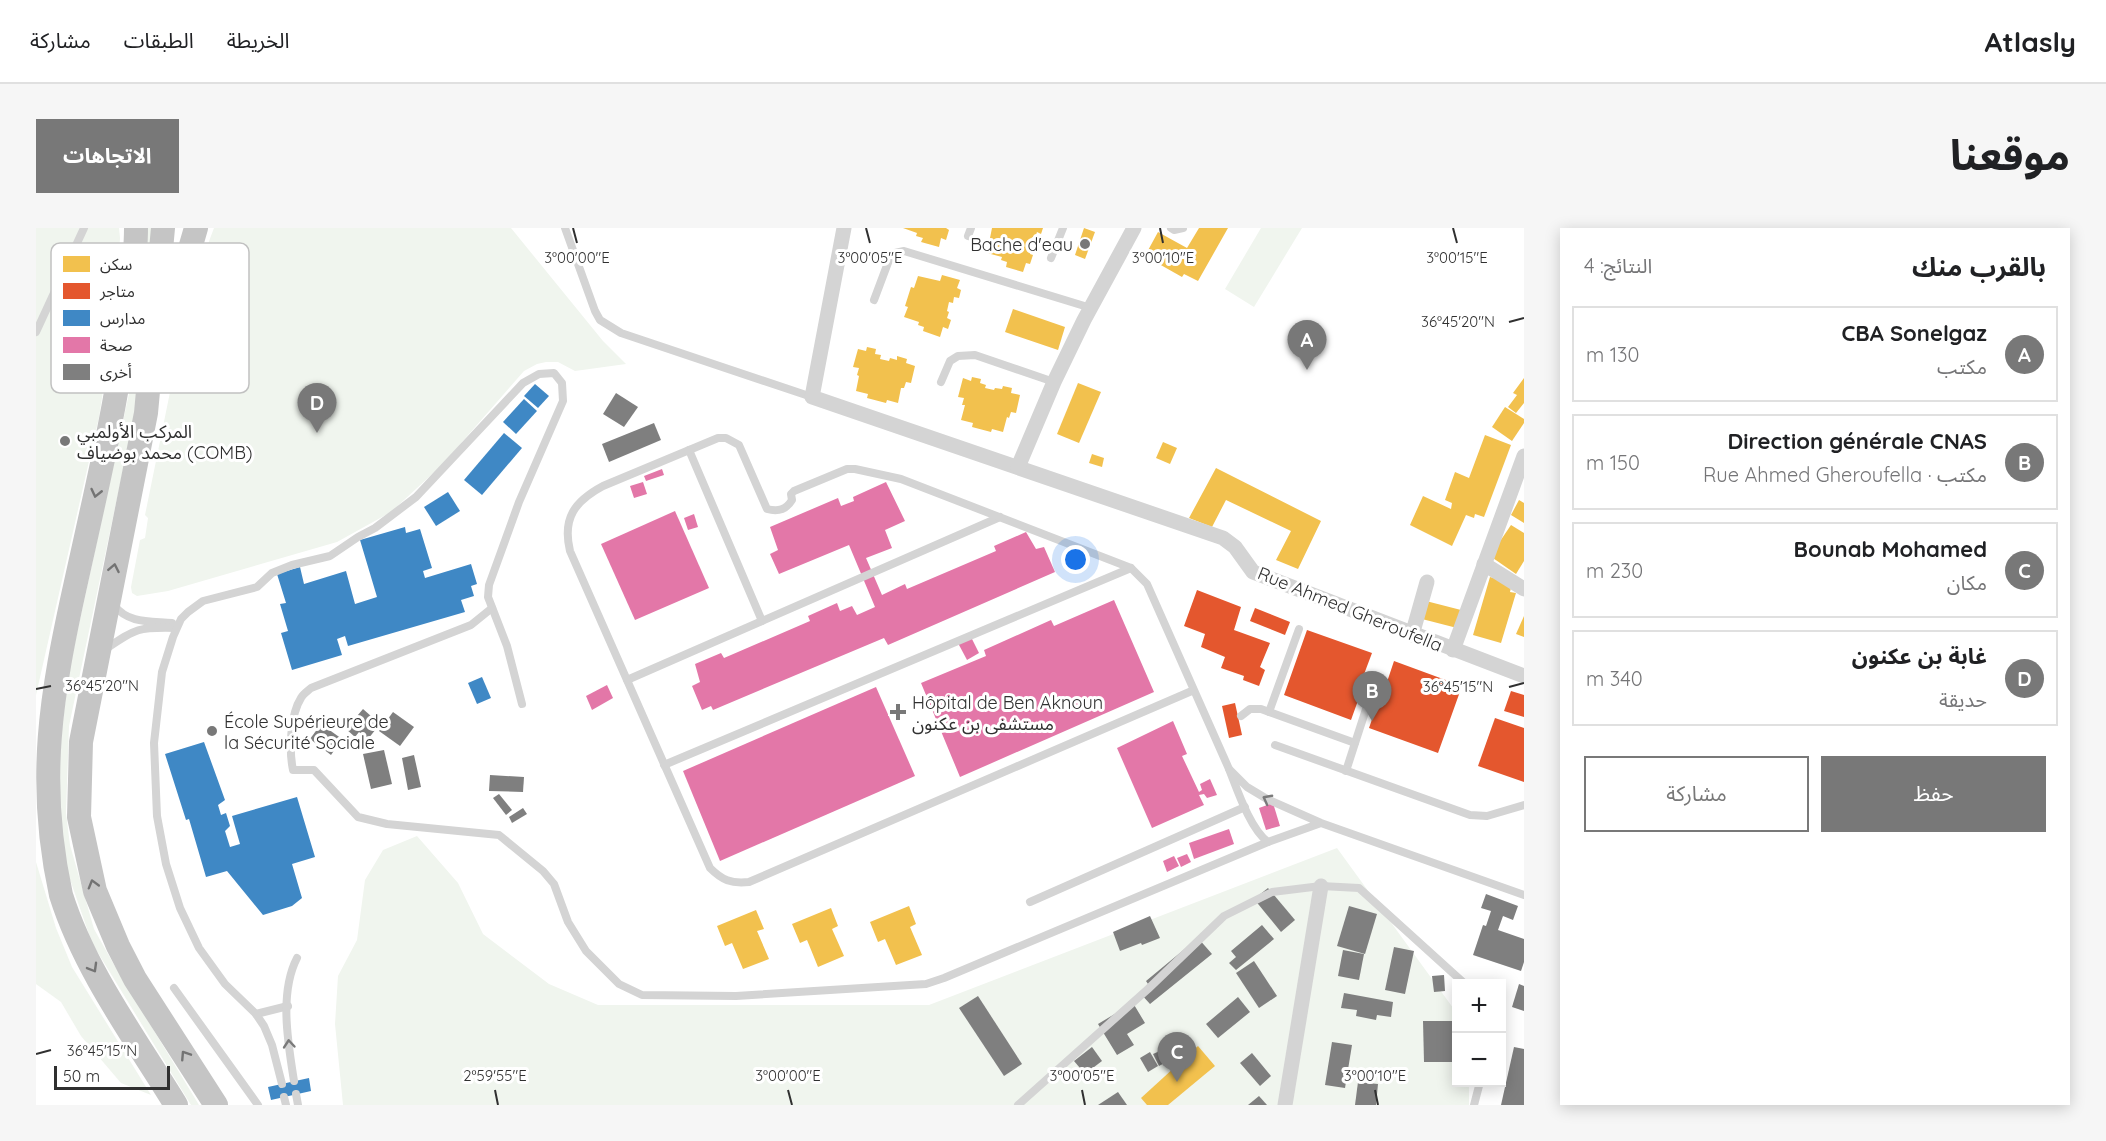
<!DOCTYPE html>
<html lang="ar">
<head>
<meta charset="utf-8">
<style>
  body { margin:0; font-family:Quicksand,"Noto Sans Arabic",sans-serif; background:#f6f6f6; color:#202124; direction:rtl }
  .controls { position:absolute; right:18px; bottom:18px; display:grid; overflow:hidden; border-radius:0px; box-shadow:0 3px 15px #0003 }
  .controls button { width:54px; height:54px; display:grid; place-items:center; padding:0; border:0; border-bottom:2px solid #e0e0e0; background:#fff; color:#202124; font:30px sans-serif }
  .scale { position:absolute; left:18px; bottom:15px; width:116px; box-sizing:border-box; padding-left:6px; border:3px solid #303030; border-top:0; font-size:16px; line-height:21px; white-space:nowrap; color:#303030; -webkit-text-stroke:4px #fff; paint-order:stroke }
  .you { position:absolute; left:1040px; top:332px; width:21px; height:21px; margin:-15px; border:4px solid #fff; border-radius:50%; background:#1a73e8; box-shadow:0 0 0 9px #1a73e833 }
  .badge { display:grid; place-items:center; width:39px; height:39px; border-radius:50%; background:#787878; color:#fff; font-size:20px; font-weight:700 }
  .pin { position:absolute; translate:-50% -50px; filter:drop-shadow(0 2px 3px #0008) }
  .pin::after { content:''; position:absolute; top:32px; width:21px; height:18px; background:inherit; clip-path:polygon(0 0,100% 0,50% 100%) }
  .list { margin:0; padding:0; list-style:none }
  h2 { display:flex; justify-content:space-between; align-items:center; height:78px; margin:0; padding:0 24px; font-size:26px }
  h2 small { font-size:20px; font-weight:400; color:#757577 }
  .list li { display:grid; grid-template-columns:39px 1fr auto; gap:18px; align-items:center; box-sizing:border-box; height:96px; margin:0 12px 12px; padding:0 12px; border:2px solid #e0e0e0; border-radius:0px }
  .list b { display:block; font-size:22px; white-space:nowrap }
  .list p { margin:0; font-size:20px; white-space:nowrap; color:#757577 }
  .list em { font-size:20px; font-style:normal; color:#757577 }
  .actions { display:flex; gap:12px; padding:18px 24px }
  .actions a { flex:1; padding:14px 0; border:2px solid #787878; border-radius:0px; text-align:center; font-size:21px; color:#787878 }
  .actions .main { background:#787878; color:#fff }
  .map { position:relative; flex:none; width:1488px; height:877px; overflow:hidden; direction:ltr; border-radius:0px }
  header { display:flex; align-items:center; gap:36px; box-sizing:border-box; height:84px; padding:0 30px; background:#fff; border-bottom:2px solid #e0e0e0 }
  header strong { font-size:28px }
  nav { display:flex; gap:33px; margin-inline-start:auto; font-size:21px }
  .intro { display:flex; align-items:center; justify-content:space-between; box-sizing:border-box; height:144px; padding:0 36px }
  h1 { margin:0; font-size:42px }
  .button { padding:15px 27px; border-radius:0px; background:#787878; color:#fff; font-size:21px; font-weight:700 }
  main { display:flex; gap:36px; padding:0 36px }
  aside { flex:1; background:#fff; border-radius:0px; box-shadow:0 3px 15px #0003 }
  .map>svg:first-child { display:block }
  .green { fill:#f0f5ee }
  .homes { fill:#f2c14e }
  .shops { fill:#e4572e }
  .schools { fill:#3f88c5 }
  .health { fill:#e377a8 }
  .building { fill:#7f7f7f }
  .lines { fill:none; stroke-linecap:round; stroke-linejoin:round }
  .service { stroke:#d4d4d4; stroke-width:8 }
  .minor { stroke:#d4d4d4; stroke-width:15 }
  .trunk { stroke:#c5c5c5; stroke-width:24 }
  .oneway { stroke:#737373 }
  .oneway2 { stroke:#7a7a7a }
  .ticks { fill:none; stroke:#303030; stroke-width:2 }
  .poi-dot { fill:#787878; stroke:#fff; stroke-width:2 }
  .labels { text-anchor:middle; dominant-baseline:central; stroke-width:6; stroke-linejoin:round; paint-order:stroke }
  .poi-label { font-size:18px; fill:#303030; stroke:#fff; text-anchor:start }
  .street-label { font-size:18px; fill:#303030; stroke:#fff }
  .key { fill:#fff; stroke:#c1c1c1; stroke-width:1.5 }
  .key-label { font-size:16px; fill:#303030 }
  .ticks-label { font-size:15px; text-anchor:middle; fill:#303030; stroke:#fff; stroke-width:6; stroke-linejoin:round; paint-order:stroke }
</style>
</head>
<body>
<header>
<strong>Atlasly</strong>
<nav><a>الخريطة</a><a>الطبقات</a><a>مشاركة</a></nav>
</header>
<div class="intro"><h1>موقعنا</h1><a class="button">الاتجاهات</a></div>
<main>
<aside>
<h2>بالقرب منك<small>النتائج: 4</small></h2>
<ul class="list">
<li><span class="badge">A</span><div><b>CBA Sonelgaz</b><p>مكتب</p></div><em>130 m</em></li>
<li><span class="badge">B</span><div><b>Direction générale CNAS</b><p>مكتب · Rue Ahmed Gheroufella</p></div><em>150 m</em></li>
<li><span class="badge">C</span><div><b>Bounab Mohamed</b><p>مكان</p></div><em>230 m</em></li>
<li><span class="badge">D</span><div><b>غابة بن عكنون</b><p>حديقة</p></div><em>340 m</em></li>
</ul>
<div class="actions"><a class="main">حفظ</a><a>مشاركة</a></div>
</aside>
<div class="map">
<svg width="1488" height="877" viewBox="0 0 1488 877">
  <rect width="100%" height="100%" fill="#fff"/>
  <g class="green">
    <polygon points="0,0 83,0 84,10 78,93 63,189 0,467"/>
    <polygon points="109,0 121,0 107,147 33,498 30,585 34,617 58,701 77,735 163,877 155,877 56,715 29,637 20,547 34,438 97,147 104,79"/>
    <polygon points="178,0 475,0 567,113 590,136 539,143 522,134 510,134 501,136 488,143 406,237 355,284 301,314 132,363 101,368 96,365 95,359 104,312 109,310 112,290 109,287 155,61"/>
    <polygon points="1225,0 1266,0 1218,79 1189,61"/>
    <polygon points="381,608 422,655 447,706 513,756 562,777 893,777 1301,620 1420,784 1420,854 1433,855 1433,877 307,877 299,796 302,748 321,712 329,652 347,622"/>
    <polygon points="0,634 20,700 36,739 115,867 85,855 45,808 25,774 0,756"/>
  </g>
  <g class="homes">
    <polygon points="867,0 910,0 913,2 910,12 905,10 903,19 885,14 887,10 880,8 881,5"/>
    <polygon points="956,0 1007,0 1005,6 1001,4 999,10 996,9 993,18 996,19 994,26 997,27 994,36 990,35 987,44 970,39 971,34 965,32 966,29 951,25"/>
    <polygon points="1048,0 1059,4 1049,31 1039,27"/>
    <polygon points="1163,0 1192,0 1162,53 1148,46 1146,49 1123,36 1124,34 1110,26 1122,4 1151,20"/>
    <polygon points="906,47 924,52 921,60 925,62 923,70 918,69 917,75 913,74 911,83 913,84 911,90 915,92 912,101 907,99 904,109 887,103 888,99 882,97 883,94 868,89 872,79 869,78 875,59 878,60 882,48 904,53"/>
    <polygon points="977,81 1029,99 1022,122 969,104"/>
    <polygon points="831,119 840,121 839,126 845,127 844,131 853,133 854,130 861,132 861,128 871,131 870,135 879,138 875,155 870,154 868,160 865,160 862,175 851,172 850,175 831,170 832,166 820,163 823,148 821,147 823,140 817,139 822,121 830,123"/>
    <polygon points="936,149 945,151 944,155 950,157 949,160 958,162 959,160 966,161 967,158 976,160 975,165 984,167 980,185 975,184 973,190 971,189 967,204 956,201 955,204 936,199 937,195 925,192 929,177 926,177 928,170 922,169 927,150 935,153"/>
    <polygon points="1488,150 1488,175 1480,185 1472,179 1481,167 1477,165"/>
    <polygon points="1042,155 1065,164 1043,215 1021,206"/>
    <polygon points="1469,179 1488,191 1488,195 1476,213 1456,199"/>
    <polygon points="1449,207 1475,217 1448,289 1439,286 1438,290 1430,287 1416,318 1374,297 1387,268 1415,281 1416,275 1409,272 1419,244 1433,250"/>
    <polygon points="1127,214 1141,220 1134,236 1120,230"/>
    <polygon points="1056,226 1068,230 1066,239 1053,235"/>
    <polygon points="1180,240 1285,293 1262,341 1240,332 1255,303 1190,272 1176,299 1153,290"/>
    <polygon points="1483,272 1488,275 1488,295 1475,287"/>
    <polygon points="1475,297 1488,305 1488,333 1480,346 1454,328"/>
    <polygon points="1454,349 1476,355 1474,364 1480,365 1465,415 1437,407"/>
    <polygon points="1390,373 1425,382 1421,400 1386,391"/>
    <polygon points="1488,388 1488,409 1480,406"/>
    <polygon points="873,678 880,696 874,699 886,727 860,737 849,711 842,714 834,694"/>
    <polygon points="795,680 802,698 796,701 808,728 782,739 771,712 764,715 756,696"/>
    <polygon points="720,682 728,701 721,703 733,731 707,741 696,715 689,718 681,698"/>
    <polygon points="1162,818 1179,838 1132,877 1111,877 1105,870"/>
  </g>
  <g class="shops">
    <polygon points="1161,362 1205,379 1198,402 1234,415 1224,439 1229,442 1223,458 1207,452 1208,448 1185,440 1189,429 1165,419 1169,406 1148,398"/>
    <polygon points="1219,380 1254,394 1249,407 1214,393"/>
    <polygon points="1271,402 1336,425 1327,449 1350,457 1358,433 1426,458 1402,525 1333,500 1342,474 1324,467 1315,492 1248,467"/>
    <polygon points="1475,463 1488,467 1488,489 1468,483"/>
    <polygon points="1199,475 1206,507 1193,510 1186,478"/>
    <polygon points="1459,490 1488,500 1488,554 1442,538"/>
  </g>
  <g class="schools">
    <polygon points="499,156 513,168 502,180 488,168"/>
    <polygon points="488,171 501,183 480,206 467,194"/>
    <polygon points="468,205 486,220 446,267 428,252"/>
    <polygon points="412,264 424,283 400,298 388,279"/>
    <polygon points="369,299 370,305 384,301 396,340 387,343 389,350 435,336 441,356 435,358 438,368 425,372 429,384 312,418 309,408 301,411 306,427 256,442 245,405 252,403 244,376 250,375 241,346 264,339 268,356 310,343 319,376 341,369 324,312"/>
    <polygon points="446,449 455,470 441,476 432,455"/>
    <polygon points="168,514 189,572 182,577 185,587 190,585 194,598 189,603 194,619 204,616 196,588 261,569 279,629 256,636 266,670 256,678 227,687 191,643 170,649 153,591 150,592 129,526"/>
    <polygon points="273,850 275,863 235,872 232,859"/>
  </g>
  <g class="health">
    <polygon points="626,241 628,247 610,253 608,248"/>
    <polygon points="607,254 611,266 598,270 594,258"/>
    <polygon points="850,254 869,293 849,302 856,320 830,330 846,367 869,356 871,361 960,323 958,318 990,304 1000,321 1008,319 1019,344 852,417 848,410 677,482 675,478 666,482 656,458 664,454 659,436 685,425 688,430 774,393 772,388 801,375 804,383 816,378 821,387 839,379 813,317 743,346 734,326 742,322 734,299 802,270 805,278 818,273 817,269"/>
    <polygon points="639,283 673,360 599,392 565,316"/>
    <polygon points="658,286 662,299 652,302 648,290"/>
    <polygon points="1078,372 1118,464 924,549 885,455 950,428 948,422 1015,392 1018,398"/>
    <polygon points="935,409 943,425 931,432 922,415"/>
    <polygon points="571,457 577,470 556,482 550,468"/>
    <polygon points="840,459 879,548 684,633 647,543"/>
    <polygon points="1137,493 1151,526 1146,528 1163,564 1166,562 1164,556 1174,551 1181,567 1171,570 1168,566 1163,567 1168,577 1116,600 1081,520"/>
    <polygon points="1237,575 1244,598 1230,602 1223,580"/>
    <polygon points="1193,601 1198,616 1158,631 1153,615"/>
    <polygon points="1151,626 1155,634 1145,639 1141,630"/>
    <polygon points="1138,628 1143,638 1131,644 1127,633"/>
  </g>
  <g class="building">
    <polygon points="580,165 602,179 588,199 567,186"/>
    <polygon points="618,195 625,212 573,234 566,216"/>
    <polygon points="327,481 344,496 332,511 323,504 319,509 310,501"/>
    <polygon points="357,484 378,499 364,518 343,503"/>
    <polygon points="285,496 306,511 295,527 274,511"/>
    <polygon points="348,522 356,556 335,561 327,526"/>
    <polygon points="378,527 385,559 372,562 366,530"/>
    <polygon points="454,547 488,549 487,564 453,563"/>
    <polygon points="463,566 476,582 470,587 457,570"/>
    <polygon points="487,580 491,586 476,595 473,589"/>
    <polygon points="1232,660 1259,692 1245,704 1218,671"/>
    <polygon points="1450,666 1482,678 1477,692 1467,688 1462,702 1488,711 1488,734 1485,743 1437,727 1447,697 1450,698 1455,683 1445,680"/>
    <polygon points="1313,678 1341,686 1329,726 1301,718"/>
    <polygon points="1114,688 1124,710 1106,717 1105,715 1084,723 1077,704"/>
    <polygon points="1226,697 1238,711 1200,742 1193,735 1200,729 1195,723"/>
    <polygon points="1162,710 1176,726 1114,776 1105,766 1114,759 1110,753"/>
    <polygon points="1358,719 1378,723 1369,766 1349,762"/>
    <polygon points="1307,722 1328,726 1323,752 1302,748"/>
    <polygon points="1218,733 1241,768 1223,780 1200,745"/>
    <polygon points="1408,747 1409,763 1398,764 1396,748"/>
    <polygon points="1483,756 1488,758 1488,783 1476,779"/>
    <polygon points="1308,765 1357,774 1355,789 1341,787 1340,792 1320,788 1321,782 1305,780"/>
    <polygon points="942,768 986,836 968,848 923,780"/>
    <polygon points="1202,769 1214,784 1182,810 1170,796"/>
    <polygon points="1097,775 1109,795 1091,806 1098,817 1081,827 1062,796"/>
    <polygon points="1387,793 1420,793 1419,834 1388,834"/>
    <polygon points="1296,814 1316,817 1309,860 1289,857"/>
    <polygon points="1137,817 1141,826 1133,829 1129,820"/>
    <polygon points="1056,819 1066,833 1049,846 1038,833"/>
    <polygon points="1478,819 1488,821 1488,877 1465,877"/>
    <polygon points="1126,822 1132,833 1123,838 1117,826"/>
    <polygon points="1114,824 1122,838 1112,844 1104,830"/>
    <polygon points="1216,825 1235,848 1224,858 1204,835"/>
    <polygon points="1322,854 1342,856 1340,877 1319,877"/>
    <polygon points="1082,864 1091,877 1062,877"/>
    <polygon points="1223,868 1231,877 1212,877"/>
  </g>
  <g class="lines">
    <g class="service">
      <polyline points="529,0 559,83 564,92 585,105 776,169"/>
      <polyline points="1135,0 1138,2 1147,0"/>
      <polyline points="932,8 935,0"/>
      <polyline points="1015,30 1027,0"/>
      <polyline points="838,72 853,32 859,25 868,23 1055,80"/>
      <polyline points="0,104 48,0"/>
      <polyline points="905,154 914,133 922,128 939,127 1018,154"/>
      <polyline points="653,222 726,393"/>
      <path d="M78,377C92,396 115,393 136,395"/>
      <path d="M456,380L435,397L275,460C272,463 267,466 265,470C254,487 253,523 257,542H278L322,589L351,596L463,607L507,643L518,656L532,694L550,723L583,756L606,767L700,768L890,756L908,750L1232,614"/>
      <path d="M70,421C100,400 103,399 140,400"/>
      <polyline points="591,452 964,289"/>
      <path d="M1158,462L713,654C695,656 686,652 674,640L534,323C526,290 539,273 567,258L682,210H690L703,217L731,281C742,284 750,282 756,272L755,266L758,263L811,241H819L865,251L1095,340L1111,356L1193,541"/>
      <polyline points="1233,484 1263,401"/>
      <polyline points="1205,488 1214,481 1225,481 1319,515"/>
      <polyline points="1239,517 1434,587 1451,588 1488,577"/>
      <polyline points="628,537 1095,340"/>
      <polyline points="1310,543 1331,478"/>
      <path d="M1285,595L1232,614C1214,601 1201,561 1193,541L1211,559L1231,571L1285,595L1488,667"/>
      <polyline points="994,674 1209,579"/>
      <polyline points="138,760 222,877"/>
      <polyline points="220,786 252,778"/>
      <path d="M258,853C252,815 243,765 261,730"/>
      <polyline points="246,856 236,817 228,798 220,786 189,756 163,720 144,680 130,636 121,588 118,515 126,444 137,409 145,391 152,384 167,373 221,359 236,345 256,337 294,328 322,309 339,300 380,269 487,155 503,146 518,145 526,155 527,173 483,274 453,357 452,369 471,418 486,476"/>
      <polyline points="260,866 262,877"/>
      <polyline points="248,869 250,877"/>
      <polyline points="982,877 1112,761 1188,688 1236,664 1285,658 1323,660 1429,756"/>
      <polyline points="1438,877 1444,854"/>
    </g>
    <g class="minor">
      <polyline points="808,0 776,169 1187,310 1199,319 1217,344 1488,448"/>
      <polyline points="982,239 1018,154 1048,92 1098,0"/>
      <polyline points="1448,336 1488,361"/>
      <polyline points="1376,407 1391,354"/>
      <polyline points="1417,422 1488,228"/>
      <polyline points="1249,877 1285,658"/>
    </g>
    <g class="trunk">
      <path d="M100,0C100,32 95,64 91,96C79,184 59,268 40,354C15,466 0,553 25,667C49,743 99,810 140,877"/>
      <polyline points="127,0 110,185 45,514 43,589 59,663 82,718 99,751 180,877"/>
      <polyline points="129,107 160,0"/>
    </g>
  </g>
  <defs><path id="oneway-chevron" d="M-2-3.5L2.5 0L-2 3.5" fill="none" stroke-width="1.6" stroke-linecap="round" stroke-linejoin="round" transform="scale(1.5)"/></defs>
  <g class="oneway">
    <use href="#oneway-chevron" transform="translate(60 265) rotate(103)"/>
    <use href="#oneway-chevron" transform="translate(78 340) rotate(-79)"/>
    <use href="#oneway-chevron" transform="translate(57 656) rotate(-106)"/>
    <use href="#oneway-chevron" transform="translate(57 740) rotate(60)"/>
    <use href="#oneway-chevron" transform="translate(149 827) rotate(-123)"/>
  </g>
  <g class="oneway2">
    <use href="#oneway-chevron" transform="translate(1231 571) rotate(-152)"/>
    <use href="#oneway-chevron" transform="translate(253 816) rotate(-95)"/>
  </g>
  <path class="ticks" d="M537,0L541,15M830,0L834,15M1124,0L1127,15M1417,0L1421,15M1473,94L1488,90M1473,459L1488,455M0,461L15,458M0,826L15,822M459,862L462,877M752,862L756,877M1046,862L1049,877M1339,862L1342,877"/>
  <g class="poi-dot">
    <circle cx="1049" cy="16" r="6"/>
    <circle cx="29" cy="213" r="6"/>
    <path d="M859 475h6v6h6v6h-6v6h-6v-6h-6v-6h6z"/>
    <circle cx="176" cy="503" r="6"/>
  </g>
  <g class="labels">
    <g class="poi-label">
      <text x="1037" y="16" text-anchor="end">Bache d'eau</text>
      <text x="41" y="203">المركب الأولمبي<tspan x="41" dy="21">محمد بوضياف (COMB)</tspan></text>
      <text x="876" y="474">Hôpital de Ben Aknoun<tspan x="876" dy="21">مستشفى بن عكنون</tspan></text>
      <text x="188" y="493">École Supérieure de<tspan x="188" dy="21">la Sécurité Sociale</tspan></text>
    </g>
    <g class="street-label">
      <text transform="translate(1314 381) rotate(22)">Rue Ahmed Gheroufella</text>
    </g>
  </g>
  <rect x="15" y="15" width="198" height="150" rx="9" class="key"/>
  <rect x="27" y="28" width="27" height="16" fill="#f2c14e"/>
  <rect x="27" y="55" width="27" height="16" fill="#e4572e"/>
  <rect x="27" y="82" width="27" height="16" fill="#3f88c5"/>
  <rect x="27" y="109" width="27" height="16" fill="#e377a8"/>
  <rect x="27" y="136" width="27" height="16" fill="#7f7f7f"/>
  <g class="key-label">
    <text x="64" y="42">سكن</text>
    <text x="64" y="69">متاجر</text>
    <text x="64" y="96">مدارس</text>
    <text x="64" y="123">صحة</text>
    <text x="64" y="150">أخرى</text>
  </g>
  <g class="ticks-label">
    <text x="541" y="35">3°00'00"E</text>
    <text x="834" y="35">3°00'05"E</text>
    <text x="1127" y="35">3°00'10"E</text>
    <text x="1421" y="35">3°00'15"E</text>
    <text x="1422" y="99">36°45'20"N</text>
    <text x="66" y="463">36°45'20"N</text>
    <text x="1422" y="464">36°45'15"N</text>
    <text x="66" y="828">36°45'15"N</text>
    <text x="459" y="853">2°59'55"E</text>
    <text x="752" y="853">3°00'00"E</text>
    <text x="1046" y="853">3°00'05"E</text>
    <text x="1339" y="853">3°00'10"E</text>
  </g>
</svg>
<div class="controls">
<button>+</button>
<button>−</button>
</div>
<div class="scale">50 m</div>
<div class="you"></div>
<div class="pin badge" style="left:1271px;top:142px">A</div>
<div class="pin badge" style="left:1336px;top:493px">B</div>
<div class="pin badge" style="left:1141px;top:854px">C</div>
<div class="pin badge" style="left:281px;top:205px">D</div>
</div>
</main>
</body>
</html>
